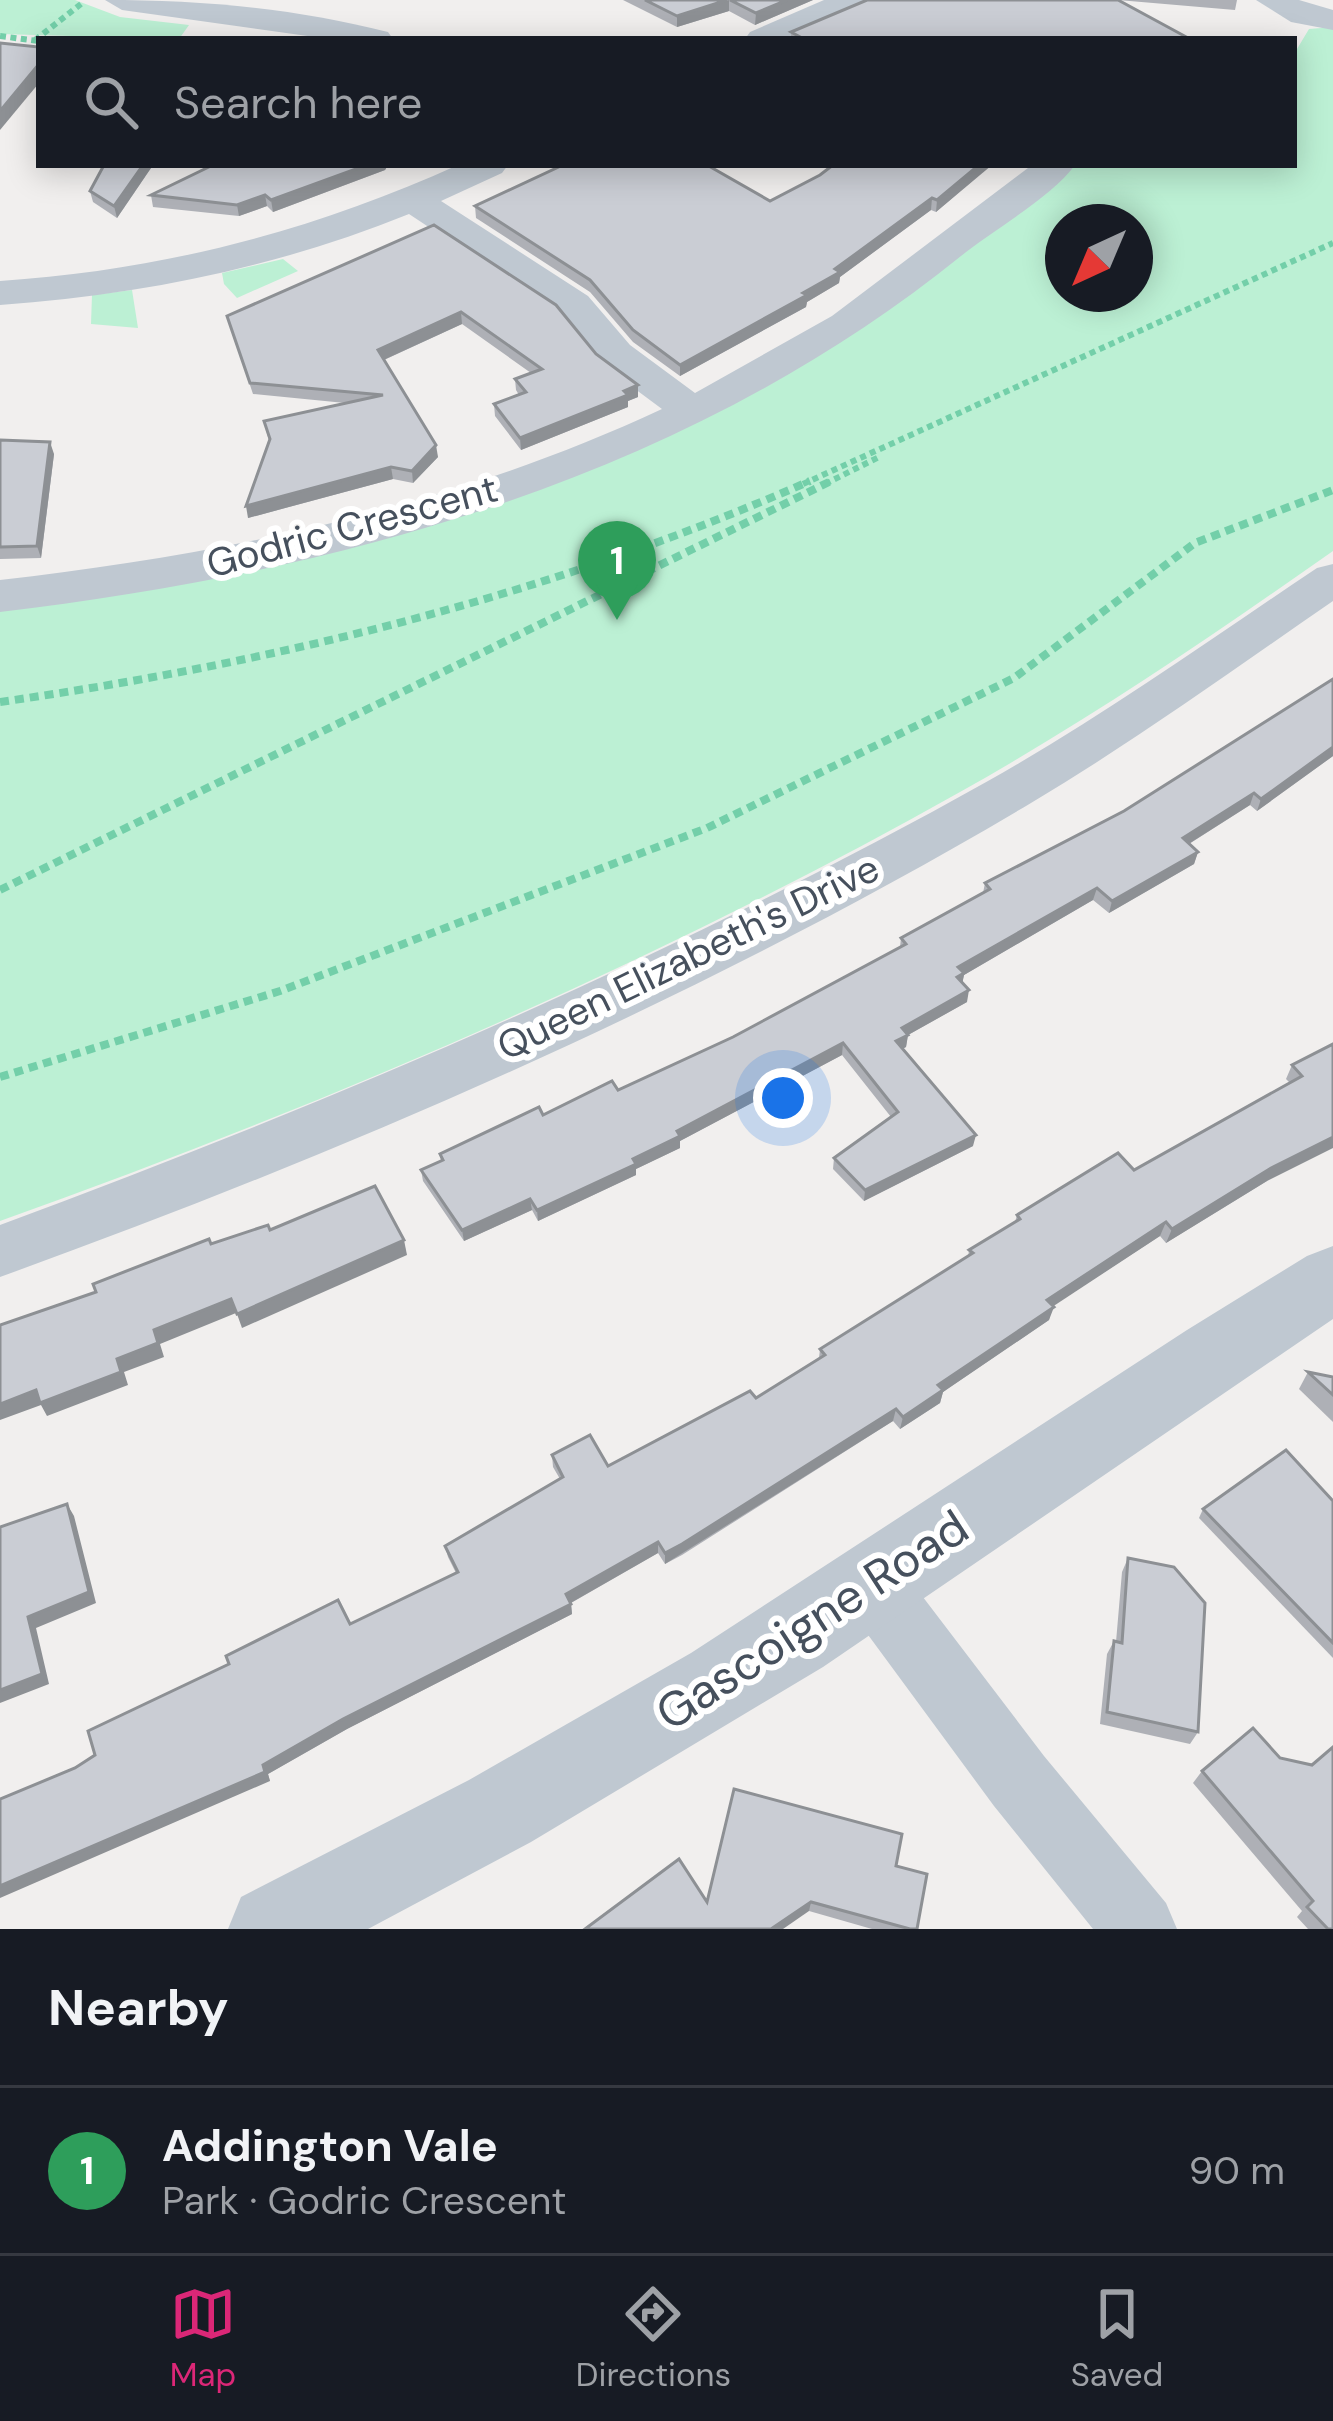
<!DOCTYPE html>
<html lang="en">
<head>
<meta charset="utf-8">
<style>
  body { margin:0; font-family:"DM Sans",sans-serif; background:#20242c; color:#f1f3f6 }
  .compass { position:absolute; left:1045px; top:204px; width:108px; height:108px; border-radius:50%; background:#171b24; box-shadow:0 6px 30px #0003; rotate:224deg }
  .you { position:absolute; left:783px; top:1098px; width:42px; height:42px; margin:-30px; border:9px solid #fff; border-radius:50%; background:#1a73e8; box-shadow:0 0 0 18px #1a73e833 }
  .badge { display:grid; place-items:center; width:78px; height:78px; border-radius:50%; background:#db2777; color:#fff; font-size:39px; font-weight:700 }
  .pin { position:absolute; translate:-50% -99px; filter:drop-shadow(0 3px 6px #0008) }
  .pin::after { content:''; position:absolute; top:63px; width:42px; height:36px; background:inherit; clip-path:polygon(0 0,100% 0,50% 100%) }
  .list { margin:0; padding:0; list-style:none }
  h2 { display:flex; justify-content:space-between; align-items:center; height:156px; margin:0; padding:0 48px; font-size:51px }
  h2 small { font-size:39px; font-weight:400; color:#9ea1a6 }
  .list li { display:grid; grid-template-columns:78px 1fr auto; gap:36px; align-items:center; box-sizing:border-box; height:168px; padding:0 48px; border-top:3px solid #363941 }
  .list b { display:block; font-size:45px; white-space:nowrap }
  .list p { margin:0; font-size:39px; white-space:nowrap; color:#9ea1a6 }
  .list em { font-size:39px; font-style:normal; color:#9ea1a6 }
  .icon { flex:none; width:66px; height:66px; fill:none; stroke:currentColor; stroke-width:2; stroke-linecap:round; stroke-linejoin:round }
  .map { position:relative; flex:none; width:1333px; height:1929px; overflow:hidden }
  .search { position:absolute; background:#171b24; box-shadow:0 6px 30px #0003; left:36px; right:36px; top:36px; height:132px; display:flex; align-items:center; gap:30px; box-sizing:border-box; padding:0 42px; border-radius:0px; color:#9ea1a6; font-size:45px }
  .sheet { height:324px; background:#171b24 }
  nav { display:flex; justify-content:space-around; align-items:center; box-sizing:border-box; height:168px; border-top:3px solid #363941; background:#171b24; font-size:33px; color:#9ea1a6 }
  nav a { display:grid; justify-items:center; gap:6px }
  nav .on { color:#db2777 }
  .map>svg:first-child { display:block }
  .green { fill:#bcf0d4; fill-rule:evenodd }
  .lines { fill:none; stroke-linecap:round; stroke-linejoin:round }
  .path-far1 { stroke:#73cfa9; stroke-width:6; stroke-dasharray:6 4.5; stroke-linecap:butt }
  .path { stroke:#73cfa9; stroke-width:8; stroke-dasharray:9 6; stroke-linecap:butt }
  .minor { fill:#bfc8d1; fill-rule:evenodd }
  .tertiary { fill:#bfc8d1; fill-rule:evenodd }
  .wall { fill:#aeb0b6 }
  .shaded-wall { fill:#8d9094 }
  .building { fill:#cacdd4; stroke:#8d9094; stroke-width:3 }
  .labels { text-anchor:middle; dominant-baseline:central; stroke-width:12; stroke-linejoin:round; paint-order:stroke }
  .street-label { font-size:39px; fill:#46505d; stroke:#fff }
  .near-street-label { font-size:48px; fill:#46505d; stroke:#fff }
</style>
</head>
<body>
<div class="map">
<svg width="1333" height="1929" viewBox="0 0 1333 1929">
  <rect width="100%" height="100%" fill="#f1efee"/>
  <g class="green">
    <polygon points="0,0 75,0 120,17 189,25 179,39 0,34"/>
    <path d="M1333,27V551C1212,636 1089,720 960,792C654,964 330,1103 0,1221V609L87,599L714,412L824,352L1075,165H1294V54L1309,29ZM1063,222H1135V294H1063Z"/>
    <polygon points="283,259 298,271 237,298 224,284 222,273"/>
    <polygon points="132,290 138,328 91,324 92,295"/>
  </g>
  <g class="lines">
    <g class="path-far1">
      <polyline points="0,36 38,41"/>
      <polyline points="35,40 81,4"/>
      <polyline points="803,484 1333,243"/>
      <polyline points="825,484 879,457"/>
    </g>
    <g class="path">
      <path d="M0,702C280,662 550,595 810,481"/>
      <polyline points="0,890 831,481"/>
      <polyline points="0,1077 280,991 707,828 1014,678 1195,543 1333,490"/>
    </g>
    <g class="minor">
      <path d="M105,0C202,0 294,8 388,32L393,39H329L122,10Z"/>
      <polygon points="824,0 870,0 865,7 791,39 745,39 750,32"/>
      <polygon points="1256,0 1299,0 1333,10 1333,30 1291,22"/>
      <path d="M458,165H508L502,173L441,201L588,296L630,345L695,393L832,316L1032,165H1075C1053,196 992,231 961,256C686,478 345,571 0,612V580C229,554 452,507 662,409L600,363L560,314L409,214C278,267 142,295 0,305V281C162,270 310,232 458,165Z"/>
      <path d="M1333,564V601C1233,670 1135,741 1031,803C706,996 354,1149 0,1277V1225C339,1099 672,958 988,781C1102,717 1208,641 1317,568Z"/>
      <polygon points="873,1553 897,1563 1044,1756 1166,1903 1177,1929 1093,1929 994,1806 849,1609 839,1586 849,1563"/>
    </g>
    <polygon class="tertiary" points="1333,1246 1333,1319 823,1667 531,1842 368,1929 228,1929 241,1897 469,1780 691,1653 1187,1330 1307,1256"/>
  </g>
  <g class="wall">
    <polygon points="623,0 813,0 755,25 729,11 677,27"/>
    <polygon points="867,0 1237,0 1235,10 1118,0 1190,39 791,39 791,32"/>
    <polygon points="153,165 117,218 93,202 90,191"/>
    <polygon points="213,165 388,165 385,170 273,212 267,206 239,216 153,207 151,195"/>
    <polygon points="987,168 936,212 931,210 840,277 839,283 807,302 806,307 680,376 633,342 590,292 476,218 475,206 770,201"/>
    <polygon points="434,225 596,354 638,397 628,401 628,407 521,450 495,416 494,404 519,395 516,390 515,379 531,373 462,324 384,360 438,457 413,483 393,479 248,518 269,441 264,421 345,403 253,394 227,316"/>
    <polygon points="0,440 54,454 41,558 0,559"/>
    <polygon points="1333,679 1333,756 1257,811 1250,805 1189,844 1198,852 1194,864 1109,913 1093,900 964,975 962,983 967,1002 908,1035 906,1047 902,1049 973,1146 864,1201 833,1169 834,1158 891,1117 842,1055 680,1141 680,1148 636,1169 636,1175 538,1221 532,1210 464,1241 423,1181 421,1170 441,1161 440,1154 618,1090 733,1037 900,947 901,938 983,893 985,883 1124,811"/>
    <polygon points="1333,1044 1267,1181 1166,1243 1160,1236 1052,1306 1049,1320 943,1392 940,1403 900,1429 893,1421 682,1555 665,1564 658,1553 571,1603 572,1614 347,1729 268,1774 270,1781 75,1768 350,1624 456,1573 448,1557 445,1546 560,1479 553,1467 552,1455 608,1466 756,1398 819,1358 820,1349 968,1257 969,1250 1015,1222 1017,1215 1134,1170 1290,1083 1286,1079 1292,1065"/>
    <polygon points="1308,1372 1333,1377 1333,1422 1299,1389"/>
    <polygon points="1333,1501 1333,1658 1199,1518 1203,1509"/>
    <polygon points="1128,1558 1198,1732 1190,1744 1100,1724 1107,1654 1114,1641 1116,1642 1122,1572"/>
    <polygon points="1253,1728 1333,1929 1308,1929 1297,1917 1302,1911 1193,1783 1202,1771"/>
    <polygon points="896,1866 917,1929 872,1929 809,1911 707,1902"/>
  </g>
  <g class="shaded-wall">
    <polygon points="729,0 729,11 677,27 677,16"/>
    <polygon points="787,0 813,0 755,25 756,13"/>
    <polygon points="39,64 39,83 0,130 0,111"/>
    <polygon points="143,165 153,165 117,218 114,206"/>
    <polygon points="367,165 388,165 385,170 273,212 271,200"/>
    <polygon points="979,165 992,165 936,212 937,200"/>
    <polygon points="265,195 267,206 239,216 237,205"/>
    <polygon points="932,198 931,210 840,277 839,283 807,302 806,307 680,376 680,365 803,293"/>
    <polygon points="461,312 462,324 379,362 378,350"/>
    <polygon points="638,385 638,397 628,401 628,407 521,450 520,438"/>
    <polygon points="50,442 54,454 41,558 37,546"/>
    <polygon points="436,445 438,457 413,483 412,471"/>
    <polygon points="391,467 393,479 248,518 246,506"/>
    <polygon points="1333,747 1333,756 1257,811 1261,799"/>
    <polygon points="1254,793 1250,805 1179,850 1183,838"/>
    <polygon points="1198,852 1194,864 1109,913 1112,901"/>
    <polygon points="1097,888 1093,900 964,975 962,985 955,989 958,967"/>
    <polygon points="969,990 967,1002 908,1035 906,1047 894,1053 896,1041 902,1028"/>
    <polygon points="843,1043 842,1055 680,1141 680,1148 636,1169 636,1175 538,1221 537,1210 633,1159 677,1131"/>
    <polygon points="976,1135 973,1146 864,1201 865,1190"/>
    <polygon points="1333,1137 1333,1148 1267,1181 1166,1243 1172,1229 1273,1167"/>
    <polygon points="530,1199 532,1210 464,1241 462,1230"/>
    <polygon points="1166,1222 1160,1236 1043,1313 1047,1300"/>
    <polygon points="404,1240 407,1255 242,1328 237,1314"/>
    <polygon points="231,1299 236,1313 160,1344 164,1357 124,1372 128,1385 47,1416 41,1405 0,1420 0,1404 154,1330"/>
    <polygon points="1054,1307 1049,1320 943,1392 940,1403 900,1429 903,1417 938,1385"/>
    <polygon points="896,1409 893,1421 665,1564 665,1553"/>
    <polygon points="67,1504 74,1516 96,1603 36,1628 49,1684 0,1703 0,1690 28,1617"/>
    <polygon points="658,1542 658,1553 567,1605 566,1594"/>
    <polygon points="571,1604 572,1614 347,1729 268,1774 270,1781 0,1898 0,1886 263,1765 343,1719"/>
    <polygon points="811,1902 809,1911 783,1929 771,1929"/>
  </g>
  <g class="building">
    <polygon points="645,0 727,0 677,16"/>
    <polygon points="730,0 787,0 756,13"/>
    <polygon points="867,0 1118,0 1190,39 804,39 791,32"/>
    <polygon points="0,43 39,47 39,64 0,111"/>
    <polygon points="104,165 143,165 114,206 90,191"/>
    <polygon points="213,165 367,165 271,200 265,195 237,205 151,195"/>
    <polygon points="563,165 707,165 770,201 820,175 833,165 979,165 937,200 932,198 835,269 840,272 803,293 807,295 680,365 633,330 590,280 475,206"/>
    <polygon points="434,225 556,305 596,354 638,385 624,391 628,395 520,438 494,404 526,392 515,379 542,369 461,312 378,350 436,445 412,471 391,467 246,506 270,439 264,421 383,395 250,383 227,316"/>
    <polygon points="0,440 50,442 37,546 0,547"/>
    <polygon points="1333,679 1333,747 1261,799 1254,793 1183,838 1198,852 1112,901 1097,888 958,967 964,973 957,977 969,990 902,1028 908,1035 896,1041 976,1135 865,1190 834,1158 898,1112 843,1043 677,1131 680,1136 633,1159 636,1164 537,1210 530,1199 462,1230 421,1170 443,1160 440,1154 539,1107 543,1115 612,1081 618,1090 733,1037 906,944 901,938 990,889 985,883 1124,811"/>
    <polygon points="1333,1044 1333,1137 1273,1167 1172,1229 1166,1222 1047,1300 1054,1307 938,1385 943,1390 903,1417 896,1409 682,1544 665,1553 658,1542 566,1594 571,1604 343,1719 263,1765 265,1772 0,1886 0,1799 75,1768 95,1755 88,1731 229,1664 226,1656 338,1600 350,1624 458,1572 445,1546 563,1477 552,1455 590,1435 608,1466 750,1391 756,1398 825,1355 820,1349 973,1253 969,1250 1020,1219 1017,1215 1118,1153 1134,1170 1302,1076 1292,1065"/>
    <polygon points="375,1186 404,1240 237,1314 231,1299 154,1330 158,1343 117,1359 121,1372 40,1403 36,1390 0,1404 0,1325 96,1292 93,1284 209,1239 211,1244 268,1225 270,1230"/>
    <polygon points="1308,1372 1333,1377 1333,1395"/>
    <polygon points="1286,1450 1333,1501 1333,1643 1203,1509"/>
    <polygon points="67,1504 89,1592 28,1617 42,1674 0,1690 0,1527"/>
    <polygon points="1128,1558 1174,1567 1205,1603 1198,1732 1107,1712 1114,1641 1122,1643"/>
    <polygon points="1253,1728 1280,1758 1312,1765 1333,1747 1333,1929 1328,1929 1307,1907 1313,1901 1202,1771"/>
    <polygon points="734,1789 902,1834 896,1866 927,1874 917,1929 910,1929 811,1902 771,1929 585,1929 679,1859 707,1902"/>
  </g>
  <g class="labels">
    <g class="street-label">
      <text transform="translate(352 526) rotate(-15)">Godric Crescent</text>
      <text transform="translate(688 957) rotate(-26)">Queen Elizabeth's Drive</text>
    </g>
    <g class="near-street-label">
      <text transform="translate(812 1620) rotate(-33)">Gascoigne Road</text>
    </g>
  </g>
</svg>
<svg class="compass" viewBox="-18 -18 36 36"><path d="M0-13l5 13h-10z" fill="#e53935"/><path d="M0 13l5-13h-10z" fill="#9ea1a6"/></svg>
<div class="you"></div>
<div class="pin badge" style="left:617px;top:620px;background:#2e9e5b">1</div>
<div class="search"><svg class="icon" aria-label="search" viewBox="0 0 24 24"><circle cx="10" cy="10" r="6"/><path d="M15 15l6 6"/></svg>Search here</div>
</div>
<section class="sheet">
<h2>Nearby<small></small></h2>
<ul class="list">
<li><span class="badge" style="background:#2e9e5b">1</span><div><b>Addington Vale</b><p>Park · Godric Crescent</p></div><em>90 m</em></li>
</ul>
</section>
<nav>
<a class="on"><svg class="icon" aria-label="map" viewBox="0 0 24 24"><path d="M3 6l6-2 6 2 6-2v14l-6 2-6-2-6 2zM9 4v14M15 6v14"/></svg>Map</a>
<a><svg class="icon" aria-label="directions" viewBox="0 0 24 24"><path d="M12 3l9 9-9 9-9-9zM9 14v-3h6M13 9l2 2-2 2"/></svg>Directions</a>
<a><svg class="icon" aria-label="saved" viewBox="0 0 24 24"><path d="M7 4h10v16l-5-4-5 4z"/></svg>Saved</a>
</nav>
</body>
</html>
